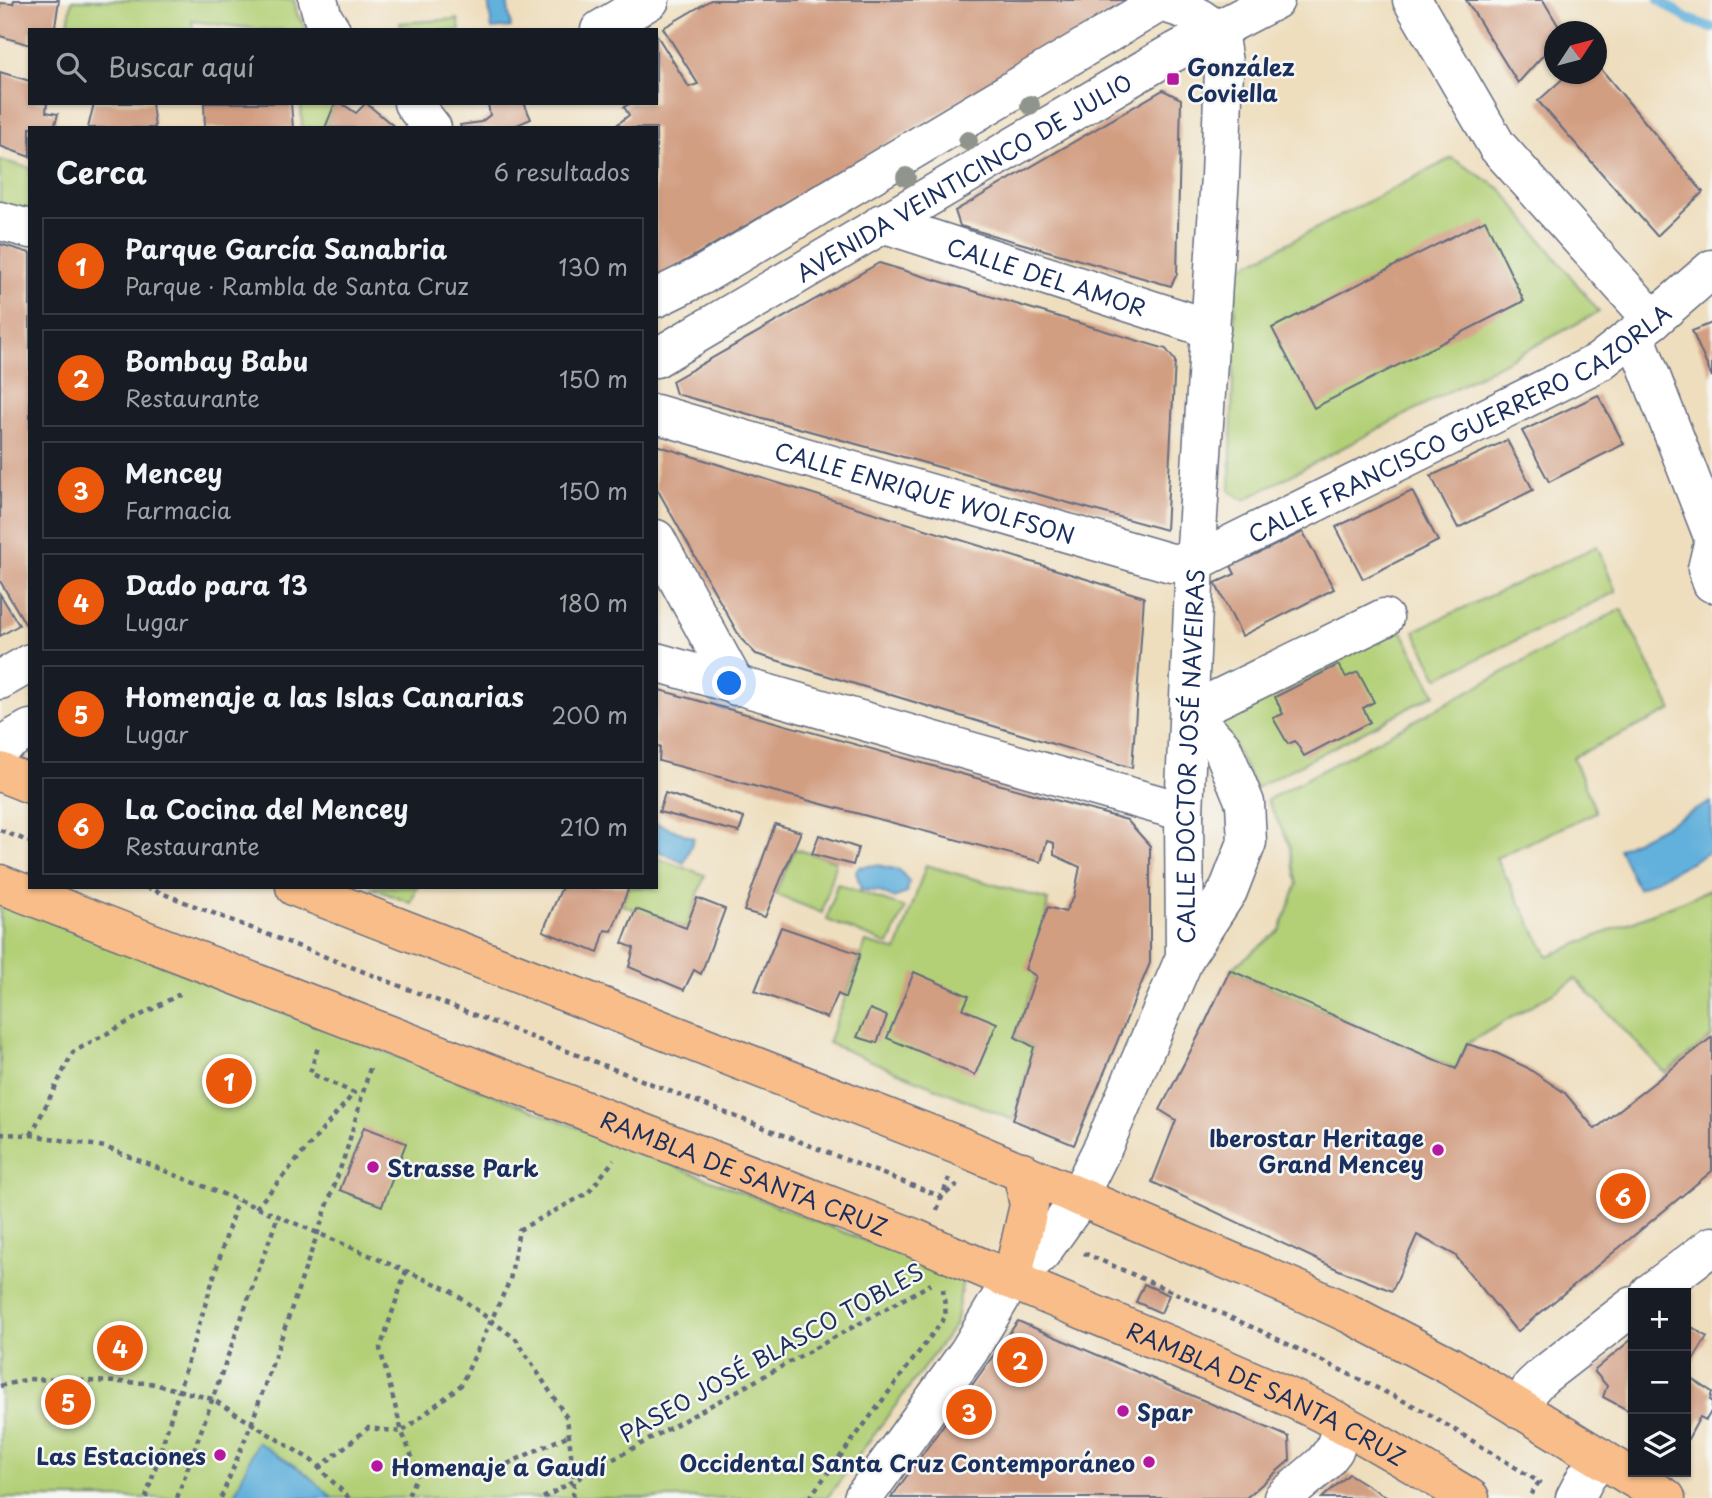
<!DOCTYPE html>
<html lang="es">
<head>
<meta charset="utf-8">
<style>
  body { margin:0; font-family:"Playpen Sans",sans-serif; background:#20242c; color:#f1f3f6 }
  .controls { position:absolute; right:21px; bottom:21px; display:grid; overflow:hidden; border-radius:0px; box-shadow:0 2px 5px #0004 }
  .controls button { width:63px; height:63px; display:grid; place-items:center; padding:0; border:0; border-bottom:2px solid #363941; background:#171b24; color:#f1f3f6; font:35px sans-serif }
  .compass { position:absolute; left:1544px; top:21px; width:63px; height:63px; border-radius:50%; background:#171b24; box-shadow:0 2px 5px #0004; rotate:54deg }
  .you { position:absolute; left:730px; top:684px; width:24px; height:24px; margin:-18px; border:5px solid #fff; border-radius:50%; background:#1a73e8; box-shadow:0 0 0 10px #1a73e833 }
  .badge { display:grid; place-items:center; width:46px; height:46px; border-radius:50%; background:#ea580c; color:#fff; font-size:23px; font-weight:700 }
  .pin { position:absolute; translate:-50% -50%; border:4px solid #fff; box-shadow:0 2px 7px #0006 }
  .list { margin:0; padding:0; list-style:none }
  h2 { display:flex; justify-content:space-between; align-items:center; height:91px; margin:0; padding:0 28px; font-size:30px }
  h2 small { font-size:23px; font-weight:400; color:#9ea1a6 }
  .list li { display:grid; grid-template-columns:46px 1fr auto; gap:21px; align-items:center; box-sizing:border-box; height:98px; margin:0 14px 14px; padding:0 14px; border:2px solid #363941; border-radius:0px }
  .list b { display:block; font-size:26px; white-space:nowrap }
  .list p { margin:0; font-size:23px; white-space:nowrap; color:#9ea1a6 }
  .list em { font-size:23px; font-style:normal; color:#9ea1a6 }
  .icon { flex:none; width:38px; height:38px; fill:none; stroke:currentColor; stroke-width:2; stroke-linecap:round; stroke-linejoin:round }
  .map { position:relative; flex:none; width:1712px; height:1498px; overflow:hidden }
  .search { position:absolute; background:#171b24; box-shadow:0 2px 5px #0004; left:28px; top:28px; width:630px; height:77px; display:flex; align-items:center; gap:18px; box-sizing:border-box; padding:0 24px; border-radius:0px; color:#9ea1a6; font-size:26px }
  .panel { position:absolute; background:#171b24; box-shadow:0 2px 5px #0004; left:28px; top:126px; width:630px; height:763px; border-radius:0px }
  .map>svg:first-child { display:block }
  .green { fill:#b3d077; stroke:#67806a; stroke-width:2 }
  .water { fill:#62b0dc; stroke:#3e709d; stroke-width:2 }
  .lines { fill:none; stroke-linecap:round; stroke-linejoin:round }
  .stream { stroke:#62b0dc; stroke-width:10 }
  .building { fill:#d29e82 }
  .minor-casing { stroke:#656c80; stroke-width:41 }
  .major-casing { stroke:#656c80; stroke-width:41 }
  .path { stroke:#656c80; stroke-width:4.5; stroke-dasharray:5 5; stroke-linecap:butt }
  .minor { stroke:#fff; stroke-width:38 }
  .major { stroke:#f8bd88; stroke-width:38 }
  .tree { fill:#8f948c }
  .poi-dot { fill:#b5179e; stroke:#f6f6f2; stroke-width:2.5 }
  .labels { text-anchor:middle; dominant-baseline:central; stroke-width:5; stroke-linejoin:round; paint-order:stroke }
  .poi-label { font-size:23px; font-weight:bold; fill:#1b2f5e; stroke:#f6f6f2; text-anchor:start }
  .street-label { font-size:23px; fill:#1b2f5e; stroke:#f6f6f2 }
</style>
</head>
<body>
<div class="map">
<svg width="1712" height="1498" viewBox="0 0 1712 1498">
  <rect width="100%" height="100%" fill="#f6f6f2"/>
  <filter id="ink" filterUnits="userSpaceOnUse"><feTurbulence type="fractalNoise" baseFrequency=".0143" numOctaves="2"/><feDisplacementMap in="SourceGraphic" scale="14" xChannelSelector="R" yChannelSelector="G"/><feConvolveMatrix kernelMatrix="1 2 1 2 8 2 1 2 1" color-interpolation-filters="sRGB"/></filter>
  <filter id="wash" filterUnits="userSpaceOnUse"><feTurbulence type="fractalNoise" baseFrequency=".00686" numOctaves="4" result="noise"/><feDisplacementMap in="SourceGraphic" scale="28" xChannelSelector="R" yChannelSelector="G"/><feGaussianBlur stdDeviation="1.57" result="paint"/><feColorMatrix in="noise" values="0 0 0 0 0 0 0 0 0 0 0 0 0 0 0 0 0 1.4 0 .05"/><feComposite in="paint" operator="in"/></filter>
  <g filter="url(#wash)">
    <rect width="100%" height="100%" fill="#eedebe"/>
    <g class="green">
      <polygon points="72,0 294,0 297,14 307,30 265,30 192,21 193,30 67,30"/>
      <polygon points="458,19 460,30 401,30 400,23"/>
      <polygon points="301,103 335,103 325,128 302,128"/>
      <polygon points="1452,158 1501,189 1599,312 1244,500 1230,491 1236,270"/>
      <polygon points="0,160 30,168 30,213 0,206"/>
      <polygon points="1597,546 1616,592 1438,678 1414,631"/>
      <polygon points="1621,609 1672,710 1573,757 1596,812 1496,858 1548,956 1712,889 1712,1037 1665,1073 1576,979 1467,1044 1456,1069 1230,970 1280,930 1297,884 1289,843 1267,800"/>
      <polygon points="1399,626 1435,694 1256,788 1217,715"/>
      <polygon points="795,849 836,861 822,913 775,894"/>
      <polygon points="656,858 705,875 686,928 622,905 629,887 656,887"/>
      <polygon points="926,865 1048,900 1036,976 1015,1037 1034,1047 1013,1120 828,1043 866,942 897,951"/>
      <polygon points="837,884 905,908 889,945 827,920"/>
      <polygon points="369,887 417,887 411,903"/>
      <polygon points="0,901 963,1279 955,1325 827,1498 0,1498"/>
    </g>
    <g class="water">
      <polygon points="488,0 507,0 511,27 492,29"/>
      <polygon points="1711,802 1712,851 1638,889 1619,849"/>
      <polygon points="656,823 694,838 684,863 656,850"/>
      <polygon points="877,865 899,870 909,881 907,893 893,898 878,891 861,890 856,871 859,867"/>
      <polygon points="257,1442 303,1471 333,1498 233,1498"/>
    </g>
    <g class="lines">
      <polyline class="stream" points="1659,0 1688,19 1712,28"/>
    </g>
    <g id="blocks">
      <g class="building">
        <polygon points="14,0 59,0 55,27 61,30 30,30 30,45 0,36 0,3 13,4"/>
        <polygon points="711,0 1133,0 656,278 656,128 613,128 629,115 624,107 631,103 656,103 656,34 689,87 698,84 663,28"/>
        <polygon points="1466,0 1543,0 1562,32 1554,32 1554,43 1518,83"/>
        <polygon points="1596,63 1703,192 1657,236 1538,101 1568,74 1596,74"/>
        <polygon points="0,72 30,81 30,103 47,103 46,112 58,114 54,128 30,128 30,157 0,146"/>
        <polygon points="1163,90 1181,99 1177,274 1171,286 960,226 955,211"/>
        <polygon points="94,103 152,103 155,128 88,128"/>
        <polygon points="204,103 291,103 293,128 205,128"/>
        <polygon points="335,103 341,103 356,113 366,103 396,128 325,128"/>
        <polygon points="493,103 524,103 531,119 510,128 461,128 460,125 481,122 490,115 488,104"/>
        <polygon points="1485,220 1524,301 1314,408 1272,328"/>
        <polygon points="0,244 30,253 30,632 0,581"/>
        <polygon points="879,263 1166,349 1175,361 1166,530 676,394 672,381"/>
        <polygon points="1712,323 1712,377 1692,331"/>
        <polygon points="1598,395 1624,444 1549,482 1522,431"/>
        <polygon points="1507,440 1533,490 1458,528 1431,476"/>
        <polygon points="656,445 1144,597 1132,768 756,654 741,639 656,487"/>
        <polygon points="1412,491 1438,541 1363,579 1336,527"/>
        <polygon points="1303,532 1334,589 1242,636 1215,583 1235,574 1231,566"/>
        <polygon points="0,594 19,625 0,636"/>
        <polygon points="1338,665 1346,677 1358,672 1374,702 1363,708 1370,722 1304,756 1295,741 1288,744 1273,718 1283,714 1275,697"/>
        <polygon points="656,689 1127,820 1150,846 1150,963 1074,1145 1013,1120 1034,1047 1015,1037 1036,976 1025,969 1048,907 1065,912 1074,896 1080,867 1054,855 1054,843 1047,841 1041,862 659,761 660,747 656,745"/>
        <polygon points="665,793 744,818 739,832 659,812"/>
        <polygon points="775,824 801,832 765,917 744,911"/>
        <polygon points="819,835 858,848 853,865 812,854"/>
        <polygon points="562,887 629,887 612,931 605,930 598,953 543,931"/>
        <polygon points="697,898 725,909 701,974 694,970 684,990 629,967 634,948 622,943 636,909 686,928"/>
        <polygon points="781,927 860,954 845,998 838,994 827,1018 755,991"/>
        <polygon points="1230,970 1456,1069 1467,1044 1494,1052 1526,1067 1565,1093 1595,1129 1712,1037 1712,1171 1517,1332 1455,1255 1417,1235 1392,1291 1339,1270 1152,1182 1176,1120 1160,1110 1205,1023"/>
        <polygon points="914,972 969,996 963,1009 997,1023 975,1075 887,1038"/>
        <polygon points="870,1009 887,1016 877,1043 857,1037"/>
        <polygon points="364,1127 406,1143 382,1206 340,1190"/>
        <polygon points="1144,1284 1169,1295 1161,1313 1136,1302"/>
        <polygon points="1018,1321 1289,1437 1290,1460 1246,1498 891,1498"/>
        <polygon points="1686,1323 1707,1337 1686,1372"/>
        <polygon points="1633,1338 1633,1413 1603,1397 1607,1386 1594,1371"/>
        <polygon points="1686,1375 1712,1392 1710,1400 1712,1401 1712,1410 1706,1420 1700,1417 1688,1439 1686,1438"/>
        <polygon points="1349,1474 1388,1498 1322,1498"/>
      </g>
    </g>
  </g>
  <g filter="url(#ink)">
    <use href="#blocks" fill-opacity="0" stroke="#656c80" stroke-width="2"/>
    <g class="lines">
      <g class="minor-casing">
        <g id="minor">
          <polyline points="318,0 323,18 331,30"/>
          <polyline points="1412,0 1497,146 1653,320"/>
          <polyline points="600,30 650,0"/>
          <polyline points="413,103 432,128"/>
          <polyline points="0,221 30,229"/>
          <path id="s1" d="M882,223L1211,329"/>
          <polyline points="656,298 701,276 1164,0"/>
          <polyline points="1635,335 1712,534"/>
          <path id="s2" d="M656,358L1167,56L1275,0"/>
          <path id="s3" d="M656,414L1171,563L1195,562L1599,362L1653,320L1712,269"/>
          <polyline points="656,539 736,686"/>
          <polyline points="1712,548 1707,569 1712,583"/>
          <polyline points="656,662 1184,812"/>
          <polyline points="0,680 30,663"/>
          <polyline points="0,746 30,729"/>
          <polyline points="1185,957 1228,891 1247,842 1245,803 1222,747 1189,713 1384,618"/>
          <polyline points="1650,1293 1712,1246"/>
          <polyline points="1521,1410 1532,1386 1544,1375 1633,1306"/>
          <path id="s4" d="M863,1498L969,1351L1012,1279L1041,1253L1071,1211L1104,1145L1185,957L1184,812L1195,562L1220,176L1224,69L1218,31L1189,11L1161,2"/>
          <polyline points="1283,1498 1323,1464 1334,1450 1343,1424"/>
          <polyline points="1575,1498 1586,1477 1601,1458"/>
        </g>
      </g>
      <g class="major-casing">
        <g id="major">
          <polyline points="0,772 30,784"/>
          <path id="s5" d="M0,884L914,1238C1040,1295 1170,1342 1295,1400C1355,1428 1413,1464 1470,1498"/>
          <polyline points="295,887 960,1146 1298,1290 1350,1314 1450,1366 1666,1498"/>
          <polyline points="1012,1279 1029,1205 1022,1171"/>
        </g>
      </g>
      <g class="path">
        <polyline points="0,830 30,842"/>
        <polyline points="146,887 942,1197 955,1186 958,1187"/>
        <polyline points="0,1134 31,1135 105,1147 278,1216 450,1290 516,1339 567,1418 574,1481 573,1498"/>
        <polyline points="31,1135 73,1052 180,994"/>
        <polyline points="256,1208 354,1093 310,1073 318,1047"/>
        <polyline points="937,1210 949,1178"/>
        <polyline points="1084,1253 1259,1330 1424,1411 1539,1482 1528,1498"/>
        <polyline points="406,1271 380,1349 402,1432 461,1385 510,1280 519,1230 588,1193 614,1160"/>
        <polyline points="0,1386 29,1379 150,1383 212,1399 311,1460 349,1498"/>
        <polyline points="319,1468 368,1428 402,1432 418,1472 407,1498"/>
        <polyline points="418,1472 505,1465 569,1435"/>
        <polyline points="146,1498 237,1201"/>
        <polyline points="177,1498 278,1216"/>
        <polyline points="221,1498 252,1422 347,1149 370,1068"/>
        <polyline points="543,1498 931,1284"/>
        <polyline points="809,1498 946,1316 943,1289"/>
      </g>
      <use href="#minor" class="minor"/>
      <use href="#major" class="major"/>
    </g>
    <g class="tree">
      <circle cx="1030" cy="105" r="10"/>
      <circle cx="968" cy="141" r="10"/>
      <circle cx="906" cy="177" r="10"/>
    </g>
  </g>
  <g class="poi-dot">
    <rect x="1166" y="72" width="14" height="14" rx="3.5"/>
    <circle cx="1438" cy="1150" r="7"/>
    <circle cx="373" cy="1167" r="7"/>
    <circle cx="1123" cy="1411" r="7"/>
    <circle cx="220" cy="1455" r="7"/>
    <circle cx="1149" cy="1462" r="7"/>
    <circle cx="377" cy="1466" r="7"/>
  </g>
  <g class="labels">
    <g class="poi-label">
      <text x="1187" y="66">González<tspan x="1187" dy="26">Coviella</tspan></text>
      <text x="1424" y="1137" text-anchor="end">Iberostar Heritage<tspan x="1424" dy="26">Grand Mencey</tspan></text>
      <text x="387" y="1167">Strasse Park</text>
      <text x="1137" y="1411">Spar</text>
      <text x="206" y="1455" text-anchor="end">Las Estaciones</text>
      <text x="1135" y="1462" text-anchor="end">Occidental Santa Cruz Contemporáneo</text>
      <text x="391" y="1466">Homenaje a Gaudí</text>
    </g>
    <g class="street-label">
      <text stroke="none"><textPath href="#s2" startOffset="357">AVENIDA VEINTICINCO DE JULIO</textPath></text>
      <text stroke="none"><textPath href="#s1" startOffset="173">CALLE DEL AMOR</textPath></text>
      <text stroke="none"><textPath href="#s3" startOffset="859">CALLE FRANCISCO GUERRERO CAZORLA</textPath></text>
      <text stroke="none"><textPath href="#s3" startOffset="280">CALLE ENRIQUE WOLFSON</textPath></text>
      <text stroke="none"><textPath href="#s4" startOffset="835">CALLE DOCTOR JOSÉ NAVEIRAS</textPath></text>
      <text stroke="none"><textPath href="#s5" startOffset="798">RAMBLA DE SANTA CRUZ</textPath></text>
      <text transform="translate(771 1352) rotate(-29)">PASEO JOSÉ BLASCO TOBLES</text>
      <text stroke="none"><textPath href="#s5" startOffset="1365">RAMBLA DE SANTA CRUZ</textPath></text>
    </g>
  </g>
</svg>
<div class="controls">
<button>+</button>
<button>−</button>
<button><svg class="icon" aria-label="layers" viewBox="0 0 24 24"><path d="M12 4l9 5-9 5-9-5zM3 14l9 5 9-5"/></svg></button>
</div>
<svg class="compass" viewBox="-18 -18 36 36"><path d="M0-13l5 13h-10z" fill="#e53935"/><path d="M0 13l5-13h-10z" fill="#9ea1a6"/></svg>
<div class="you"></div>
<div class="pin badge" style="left:229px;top:1081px">1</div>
<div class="pin badge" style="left:1020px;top:1360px">2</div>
<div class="pin badge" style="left:969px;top:1412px">3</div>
<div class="pin badge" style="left:120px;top:1348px">4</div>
<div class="pin badge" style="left:68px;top:1402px">5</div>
<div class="pin badge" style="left:1623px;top:1196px">6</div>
<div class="search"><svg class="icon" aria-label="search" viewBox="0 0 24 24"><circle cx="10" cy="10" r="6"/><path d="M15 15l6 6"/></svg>Buscar aquí</div>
<section class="panel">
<h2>Cerca<small>6 resultados</small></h2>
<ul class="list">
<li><span class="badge">1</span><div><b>Parque García Sanabria</b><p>Parque · Rambla de Santa Cruz</p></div><em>130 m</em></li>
<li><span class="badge">2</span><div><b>Bombay Babu</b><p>Restaurante</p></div><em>150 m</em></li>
<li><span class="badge">3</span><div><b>Mencey</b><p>Farmacia</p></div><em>150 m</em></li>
<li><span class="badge">4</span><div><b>Dado para 13</b><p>Lugar</p></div><em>180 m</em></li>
<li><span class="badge">5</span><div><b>Homenaje a las Islas Canarias</b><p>Lugar</p></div><em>200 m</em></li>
<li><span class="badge">6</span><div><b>La Cocina del Mencey</b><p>Restaurante</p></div><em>210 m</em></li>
</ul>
</section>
</div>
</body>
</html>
